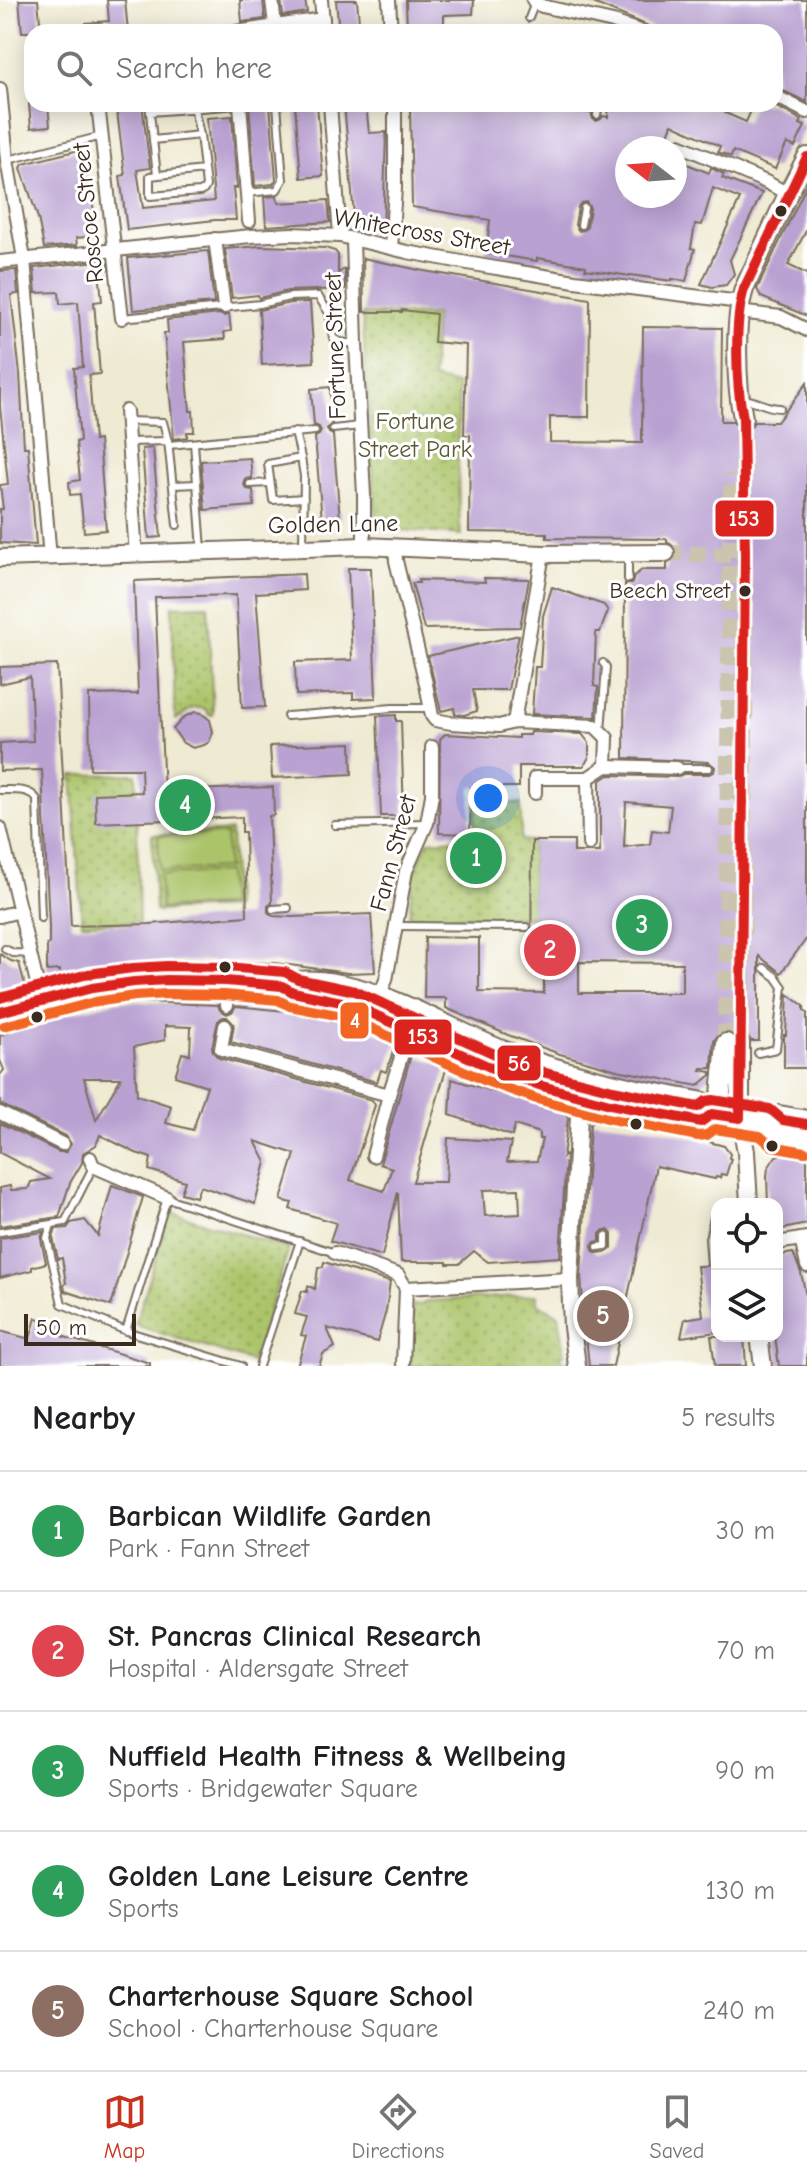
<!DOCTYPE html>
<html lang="en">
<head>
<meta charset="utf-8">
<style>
  body { margin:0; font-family:"Comic Neue",sans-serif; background:#f2f2f2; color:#202124 }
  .controls { position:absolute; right:24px; bottom:24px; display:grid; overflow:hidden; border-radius:16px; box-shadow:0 4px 20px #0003 }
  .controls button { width:72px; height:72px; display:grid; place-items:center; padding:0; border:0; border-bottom:2px solid #e0e0e0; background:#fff; color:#202124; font:40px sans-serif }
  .compass { position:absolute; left:615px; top:136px; width:72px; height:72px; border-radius:50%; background:#fff; box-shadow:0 4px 20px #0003; rotate:287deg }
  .scale { position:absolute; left:24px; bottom:20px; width:112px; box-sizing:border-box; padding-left:8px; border:4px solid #3b2a1e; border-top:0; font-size:22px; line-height:28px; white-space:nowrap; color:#3b2a1e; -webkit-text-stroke:6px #fff; paint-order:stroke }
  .you { position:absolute; left:488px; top:798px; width:28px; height:28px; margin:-20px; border:6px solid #fff; border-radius:50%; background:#1a73e8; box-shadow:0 0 0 12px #1a73e833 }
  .badge { display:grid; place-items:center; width:52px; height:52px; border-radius:50%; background:#c8321e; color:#fff; font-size:26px; font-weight:700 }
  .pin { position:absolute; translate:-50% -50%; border:4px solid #fff; box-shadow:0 2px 8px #0006 }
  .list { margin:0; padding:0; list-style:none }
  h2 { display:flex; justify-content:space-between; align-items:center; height:104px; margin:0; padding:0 32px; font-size:34px }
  h2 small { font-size:26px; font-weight:400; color:#757577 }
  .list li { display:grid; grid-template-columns:52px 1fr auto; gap:24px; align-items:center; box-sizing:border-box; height:120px; padding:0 32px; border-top:2px solid #e0e0e0 }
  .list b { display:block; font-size:30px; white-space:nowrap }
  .list p { margin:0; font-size:26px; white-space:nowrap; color:#757577 }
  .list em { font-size:26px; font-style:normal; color:#757577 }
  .icon { flex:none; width:44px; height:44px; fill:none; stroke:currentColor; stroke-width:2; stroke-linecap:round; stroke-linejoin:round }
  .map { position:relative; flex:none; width:807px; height:1366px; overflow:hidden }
  .search { position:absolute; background:#fff; box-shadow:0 4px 20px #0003; left:24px; right:24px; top:24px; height:88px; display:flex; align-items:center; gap:20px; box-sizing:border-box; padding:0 28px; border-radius:24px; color:#757577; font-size:30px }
  .sheet { height:704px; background:#fff }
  nav { display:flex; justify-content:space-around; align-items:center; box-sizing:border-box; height:112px; border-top:2px solid #e0e0e0; background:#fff; font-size:22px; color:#757577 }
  nav a { display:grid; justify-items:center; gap:4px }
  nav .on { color:#c8321e }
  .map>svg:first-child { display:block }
  .park { fill:url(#park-dots); stroke:#747744; stroke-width:2 }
  .pitch { fill:#acc469; stroke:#747744; stroke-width:2 }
  .building { fill:#b9a1d2; fill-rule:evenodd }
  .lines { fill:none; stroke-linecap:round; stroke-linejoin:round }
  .tertiary-tunnel { stroke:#cbc4ae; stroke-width:16; stroke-dasharray:16 8; stroke-linecap:butt }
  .secondary-tunnel { stroke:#cbc4ae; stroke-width:18; stroke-dasharray:18 9; stroke-linecap:butt }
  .service-casing { stroke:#7a6d5d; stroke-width:10 }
  .minor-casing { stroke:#7a6d5d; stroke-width:16 }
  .tertiary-casing { stroke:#7a6d5d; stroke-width:20 }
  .secondary-casing { stroke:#7a6d5d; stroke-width:22 }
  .primary-casing { stroke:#7a6d5d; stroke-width:24 }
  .service { stroke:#fff; stroke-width:6 }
  .minor { stroke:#fff; stroke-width:12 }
  .tertiary { stroke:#fff; stroke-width:16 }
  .secondary { stroke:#fff; stroke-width:18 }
  .primary { stroke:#fff; stroke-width:20 }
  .bus-1-casing { stroke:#fff; stroke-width:16 }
  .bus-2-casing { stroke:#fff; stroke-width:16 }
  .bus-3-casing { stroke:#fff; stroke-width:16 }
  .bus-1 { stroke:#dc241f; stroke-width:10 }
  .bus-2 { stroke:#f26522; stroke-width:10 }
  .bus-3 { stroke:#dc241f; stroke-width:10 }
  .bus-dot { fill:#3b2a1e; stroke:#fff; stroke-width:3 }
  .labels { text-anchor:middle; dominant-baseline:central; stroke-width:6; stroke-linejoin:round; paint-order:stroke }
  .bus-label { font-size:22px; fill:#3b2a1e; stroke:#fff; text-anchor:end }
  .street-label { font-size:24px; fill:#3b2a1e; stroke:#fff }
  .park-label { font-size:24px; fill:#5d5834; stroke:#fff }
  .line-badge { stroke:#fff; stroke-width:3 }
  .badge-label { font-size:22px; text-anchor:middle; font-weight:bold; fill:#fff }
</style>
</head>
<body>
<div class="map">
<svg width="807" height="1366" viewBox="0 0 807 1366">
  <defs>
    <pattern id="park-dots" width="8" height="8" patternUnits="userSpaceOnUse" patternTransform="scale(2)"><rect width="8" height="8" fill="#acc469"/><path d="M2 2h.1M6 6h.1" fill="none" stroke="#8d9f56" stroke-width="1.8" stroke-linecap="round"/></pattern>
  </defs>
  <rect width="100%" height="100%" fill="#fff"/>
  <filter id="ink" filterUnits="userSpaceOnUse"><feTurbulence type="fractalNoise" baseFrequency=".0125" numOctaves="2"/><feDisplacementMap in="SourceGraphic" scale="16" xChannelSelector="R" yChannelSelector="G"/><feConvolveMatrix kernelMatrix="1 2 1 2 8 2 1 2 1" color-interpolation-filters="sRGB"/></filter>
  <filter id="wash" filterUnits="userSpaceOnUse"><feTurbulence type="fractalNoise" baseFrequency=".006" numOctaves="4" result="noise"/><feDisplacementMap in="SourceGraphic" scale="32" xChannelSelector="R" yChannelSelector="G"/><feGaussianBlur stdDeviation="1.8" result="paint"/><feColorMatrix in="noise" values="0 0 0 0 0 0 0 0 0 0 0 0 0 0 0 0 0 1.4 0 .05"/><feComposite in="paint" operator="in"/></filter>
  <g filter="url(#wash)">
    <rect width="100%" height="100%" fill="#efead2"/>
    <g class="park">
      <path d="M362,314L435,315L432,379L458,385C459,436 456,485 461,535L378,528L376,520Z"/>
      <path d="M208,605L213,715H209L205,709C186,705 189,714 175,720L172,606Z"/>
      <polygon points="136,774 139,922 82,923 72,775"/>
      <polygon points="475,803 521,803 521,840 532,841 532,917 409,916 413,876 428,841 474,838"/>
      <polygon points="231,831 234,908 155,911 152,835"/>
      <polygon points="170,1212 289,1249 253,1362 135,1325"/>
      <polygon points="537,1295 537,1303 559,1315 565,1354 561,1355 562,1362 566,1362 567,1366 410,1366 413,1305 420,1305 429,1301"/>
    </g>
    <g class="pitch">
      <polygon points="226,834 227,868 160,871 158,836"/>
      <polygon points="227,872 229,906 161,909 160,875"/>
    </g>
    <g id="blocks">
      <g class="building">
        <polygon points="19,0 38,0 41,32 22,32"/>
        <polygon points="107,0 125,0 128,32 86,32 86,23 109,21"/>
        <polygon points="240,0 263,0 265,19 242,22"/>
        <polygon points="281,0 305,0 307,12 283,16"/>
        <polygon points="336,0 357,0 360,32 339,32"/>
        <polygon points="406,0 474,0 473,14 444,15 444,32 407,32"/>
        <polygon points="586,0 807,0 807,102 775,87 775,32 663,32"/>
        <polygon points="29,104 48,104 50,126 31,128"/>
        <polygon points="116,104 142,104 150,168 137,170 143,208 214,201 207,118 232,116 237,188 233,188 236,220 215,220 127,230 120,176 125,175"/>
        <polygon points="249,104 270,104 276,180 273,184 255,186"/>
        <polygon points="295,104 317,104 323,176 301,178"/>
        <polygon points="344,104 366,104 369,133 386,132 383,234 355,227"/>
        <path d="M410,104H583L582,112L591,113L593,119L597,121L601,119L603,116L608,117L609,104H729L725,113L746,122L754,104H771L802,120L800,124L805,126L795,147L787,143L775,169L733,151L731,157L718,152L720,146L672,124L663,148H627V196H675V159L709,173L711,168L724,174L722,178L762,193L730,260L734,274L726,285L712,287L701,284L740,199L713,188L702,225L695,224L691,248L695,249L686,281L672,279V281L630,275V276L585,269L586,266L537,258V261L486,253L490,220L412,207ZM586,202L590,208L587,226L584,230L579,231L575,225L578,207L581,203Z"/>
        <polygon points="75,151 85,151 87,167 84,168 87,197 92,197 97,236 76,238 77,245 44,248 38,218 21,168 23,164"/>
        <polygon points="807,184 807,229 788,265 807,274 807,316 761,297 757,289"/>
        <polygon points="277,196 278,203 328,200 330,222 266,226 264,197"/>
        <polygon points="260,246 325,248 335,251 338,255 338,273 345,269 345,289 288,291 259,298 258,295 232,298 225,249"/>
        <polygon points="208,251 214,303 133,310 128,258"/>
        <path d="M363,258L424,271L590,299L589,417H550V442L642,443L643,327L722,328L721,421H732L740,429L750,428L754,422H777L807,383V938L781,973L759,956V1041H751L747,1034L741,1032L734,1034L728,1031L720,1032L714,1041L712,1068H702L701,1070L711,1072V1075L698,1086L617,1070L560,1054L508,1035L446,1008V998H424L425,937L479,938V992L544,993V962H531L532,841H574V852H600V781L609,775L677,777L683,774H709L714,772L715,767L709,762L624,758L625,584H632L634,576L642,570H667V564L676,558L675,547L667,542V539L547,538V533L469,532L470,435H464L466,345L434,342L436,314L402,310V312H364ZM626,802L671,806L668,832L652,830L650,844L624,847ZM579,962L682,963V993H579Z"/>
        <polygon points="98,261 102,301 94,302 100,374 89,375 94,441 99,440 106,530 84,532 80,494 70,495 69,482 80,480 76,442 80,441 74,368 83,367 78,302 60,304 59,292 36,293 34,268"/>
        <polygon points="16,270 18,294 11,295 20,374 24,447 28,447 36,545 0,543 0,509 3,509 0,485 8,484 0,406 0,271"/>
        <polygon points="310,302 314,362 262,365 259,310 290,303"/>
        <polygon points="219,314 224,316 229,314 231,331 224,332 225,339 184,342 190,411 193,411 194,432 187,432 187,437 174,439 164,333 168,333 167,320"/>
        <polygon points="330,387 332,423 327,429 329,433 333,435 340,520 322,521 315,437 319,435 321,431 319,427 314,425 311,389"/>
        <polygon points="153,448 161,537 149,538 142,449"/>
        <polygon points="250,458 252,478 246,479 244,485 247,489 253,490 254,506 205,510 201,461"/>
        <polygon points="348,568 371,568 376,698 353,699 353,693 296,695 295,662 352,660"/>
        <polygon points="304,574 305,590 256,593 265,707 242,708 236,595 155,597 164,791 273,787 274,815 269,816 272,903 268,906 268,912 273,916 292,917 371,914 375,972 348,973 275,963 205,961 151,963 60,980 60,970 47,971 47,945 49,944 49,927 42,770 0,771 0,743 33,741 30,677 0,684 0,667 57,665 71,926 150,924 247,916 245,832 242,832 242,817 96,823 95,794 142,792 141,769 90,769 89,695 138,694 134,581"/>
        <polygon points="484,578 529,579 520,627 424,629 412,583 419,583 418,580 485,582"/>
        <polygon points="552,587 604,605 608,611 600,632 596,632 594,686 598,687 596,717 532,714 535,667 540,667 543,616"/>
        <polygon points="519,635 508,690 473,690 477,711 464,715 455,714 454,708 441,711 428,656"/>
        <polygon points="195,712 201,713 210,720 213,732 209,742 204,745 193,748 183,743 173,729 184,717"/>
        <polygon points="396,715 396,721 401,721 404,816 381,816 377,716"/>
        <polygon points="531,732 582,734 589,743 589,757 584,766 519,766 519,787 471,787 470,834 439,833 440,739 445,734 518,738 518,735 530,735"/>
        <polygon points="351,743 352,774 272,778 270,746"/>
        <polygon points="0,954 11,961 19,963 25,985 0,992"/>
        <polygon points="788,994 804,1006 804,1011 807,1013 807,1068 784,1068 784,1035 786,1035"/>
        <path d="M117,1001L218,1005L220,1010L227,1014L232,1012L236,1006L335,1016L397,1040L386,1072L381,1070L377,1082L231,1042L234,1024L227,1017H223L218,1021L212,1047L213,1052L219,1058L372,1100L375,1105L350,1180L384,1191L392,1168L380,1164L411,1055L447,1066L413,1182H446L448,1138L511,1142L507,1162L537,1161L542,1139H539V1133L515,1125L512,1136L450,1115L452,1079L507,1096V1090L566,1115L568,1118L563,1157L566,1154L560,1257L488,1262L474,1251L459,1264H447V1262H401L398,1192L382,1256L330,1241L336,1223L290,1209L292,1203L281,1200L295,1154L255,1141L266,1162L255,1204L200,1186L196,1197L181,1193L185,1181L149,1170L151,1158L136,1153L100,1135L96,1145L83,1153L82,1163L70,1183L59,1217L0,1226V1188L10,1186L11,1190L28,1189L31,1182L50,1179L0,1153V1123L59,1152H66L71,1144L66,1136L0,1104V1075L4,1070L0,1060V1035L49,1019ZM165,1026L191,1027L190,1055L182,1053L175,1076L207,1086L193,1130L166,1123L171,1106L137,1095L134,1047L165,1040ZM84,1078H121L96,1120ZM519,1189L520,1214L485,1216L483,1190Z"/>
        <path d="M594,1121L656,1128L724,1146L730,1154L729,1158L731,1159L726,1175L721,1174L720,1178L716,1177L715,1179L656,1166L613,1366H589L584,1316L581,1276L590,1124ZM604,1230H608L612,1234V1248L607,1252L596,1253L593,1250L592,1245L595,1242L600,1241V1234Z"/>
        <polygon points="795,1151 807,1153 807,1224 783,1229 777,1225 777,1204 768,1204 767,1176 768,1168 776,1156"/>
        <polygon points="112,1185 143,1197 111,1306 65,1291 64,1285 66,1283 62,1258 58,1259 53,1238 56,1229 67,1228 71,1223 85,1220 98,1236"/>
        <polygon points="712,1209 717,1209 717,1332 681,1337 685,1319 703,1316 697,1266 707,1266 705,1238"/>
        <polygon points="43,1232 41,1239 46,1263 32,1267 32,1270 0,1278 0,1238"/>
        <polygon points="793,1253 801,1273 807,1300 807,1366 779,1366 775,1336 777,1336 777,1256"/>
        <polygon points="324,1262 390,1282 386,1311 377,1342 327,1328 335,1347 323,1354 319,1366 297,1366 306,1336 301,1335 307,1317 295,1314 302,1291 307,1292 308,1286 315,1289 318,1268 323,1267"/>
        <polygon points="36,1318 57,1325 55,1334 150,1363 150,1366 0,1366 0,1331 30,1339"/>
        <polygon points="711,1336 744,1336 746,1366 715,1366"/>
      </g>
    </g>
  </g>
  <g filter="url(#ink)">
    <use href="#blocks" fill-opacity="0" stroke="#7a6d5d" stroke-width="2"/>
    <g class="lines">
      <polyline class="tertiary-tunnel" points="666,553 731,555"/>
      <g class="secondary-tunnel">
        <polyline points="726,1043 732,474"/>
        <path d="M740,1044C743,967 742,890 743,813C745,681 745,550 743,418"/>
      </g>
      <g class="service-casing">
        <g id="service">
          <polyline points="529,18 535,3"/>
          <polyline points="149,104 157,175"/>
          <polyline points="193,104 200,135 206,186 204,190 200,192 150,196 150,176 204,170"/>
          <polyline points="150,112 240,105"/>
          <polyline points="597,115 599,104"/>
          <polyline points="153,140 200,135"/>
          <polyline points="8,160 102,136"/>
          <polyline points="247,193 277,190 283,180 277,104"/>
          <polyline points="581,225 584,208"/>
          <polyline points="122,318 260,304 289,297 318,296 329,313 333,338 340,342 356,344"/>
          <path d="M742,399C758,400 765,408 780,408"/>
          <polyline points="127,421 163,422 168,441"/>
          <polyline points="333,429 360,426"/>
          <polyline points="295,432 301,458"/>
          <polyline points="128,442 168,441 177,525"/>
          <polyline points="194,443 202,550"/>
          <polyline points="169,445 315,431"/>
          <polyline points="250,484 270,483"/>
          <polyline points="173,485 197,484"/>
          <polyline points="303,547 304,476 301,458 268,464 273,500 304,498"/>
          <polyline points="628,579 628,555"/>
          <polyline points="287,716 393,708 430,708"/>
          <polyline points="601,731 606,667 603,663"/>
          <polyline points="677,768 709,768"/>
          <path d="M0,790C12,790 31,788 37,800L41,918"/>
          <polyline points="335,825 427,823"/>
          <polyline points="273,909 288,908"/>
          <polyline points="396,926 527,927"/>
          <polyline points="5,949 13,953 30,954"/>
          <polyline points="758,1053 776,1049 783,987 776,977 764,968"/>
          <polyline points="51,1225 47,1238 62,1304 126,1331"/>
          <polyline points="0,1232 65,1222 93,1167"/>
          <polyline points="598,1247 606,1246 606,1236"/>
          <polyline points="241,1366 126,1331 167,1198 335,1253"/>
          <polyline points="259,1366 300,1241"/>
        </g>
      </g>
      <g class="minor-casing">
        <g id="minor">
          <polyline points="272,0 275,25"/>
          <polyline points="321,0 324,32"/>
          <polyline points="389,0 391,32"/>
          <polyline points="533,0 535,3 542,6 613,22 642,32"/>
          <polyline points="236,32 323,19"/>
          <polyline points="0,89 7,160 24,259 50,558"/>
          <polyline points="775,96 807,112"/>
          <polyline points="98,104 122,318"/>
          <polyline points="240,104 249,221"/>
          <polyline points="330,104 340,236"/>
          <polyline points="679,145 766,182 788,194"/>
          <polyline points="215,239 224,307"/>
          <polyline points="353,240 356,344 364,495 364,546"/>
          <polyline points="391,248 395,188 395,104"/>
          <polyline points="0,262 251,236 292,234 340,236 407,252 484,266 575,281 740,302"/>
          <polyline points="738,312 781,317 807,330"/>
          <polyline points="126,411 136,555"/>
          <polyline points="395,547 396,561 426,684 432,716 435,720 451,723 499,726 514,722 595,726 607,738 606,766"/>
          <polyline points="514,722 543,554"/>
          <polyline points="588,778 606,766 677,768"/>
          <polyline points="588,778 589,844"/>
          <polyline points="535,793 535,778 588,778"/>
          <polyline points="0,828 41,1000"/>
          <polyline points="0,916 20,911"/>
          <polyline points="226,981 227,1005"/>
          <polyline points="378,999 386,980 406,871 427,823 432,795 432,747"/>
          <polyline points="225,1026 221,1049 389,1095"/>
          <polyline points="0,1113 62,1144"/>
          <polyline points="373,1156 389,1095 409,1032"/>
          <polyline points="90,1158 93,1166 167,1198"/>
          <polyline points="801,1239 807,1266"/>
          <polyline points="777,1243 807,1238"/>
          <polyline points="335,1253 398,1275 406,1288"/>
          <polyline points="406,1288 570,1279"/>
          <polyline points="403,1364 406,1288"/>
        </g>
      </g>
      <g class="tertiary-casing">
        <g id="tertiary">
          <polyline points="0,558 364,546 543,554 666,553"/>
          <polyline points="740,1118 746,1152 749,1204"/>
          <polyline points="759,1336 763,1366"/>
          <polyline points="577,1366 572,1327 570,1279 580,1097"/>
        </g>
      </g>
      <g class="secondary-casing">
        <g id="secondary">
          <path d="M743,418C736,385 734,321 744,289L788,194L807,157"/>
          <polyline points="740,1044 740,1118"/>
          <polyline points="719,1115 726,1043"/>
        </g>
      </g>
      <g class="primary-casing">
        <g id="primary">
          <path d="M294,982C365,976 438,1025 502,1051C568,1076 635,1091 704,1103L712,1114"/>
          <polyline points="0,1012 92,988 134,982 167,980 226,981 282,986 293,992 351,1004 492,1068 542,1086 610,1104 701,1122 712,1114 766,1123 777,1133 807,1138"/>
          <polyline points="766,1123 779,1116 807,1121"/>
        </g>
      </g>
      <use href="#service" class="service"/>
      <use href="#minor" class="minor"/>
      <use href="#tertiary" class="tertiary"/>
      <use href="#secondary" class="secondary"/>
      <use href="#primary" class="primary"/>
      <g class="bus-1-casing">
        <path id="bus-1" d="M0,1012L92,988L134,982L167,980L226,981L282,986L293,992L351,1004L492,1068L542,1086L610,1104L701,1122L712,1114L740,1118L745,554L743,418C736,384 734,322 744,289L807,157"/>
      </g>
      <g class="bus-2-casing">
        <polyline id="bus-2" points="4,1026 95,1002 135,996 167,994 225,995 278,1000 290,1006 347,1017 486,1081 537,1099 607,1118 698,1136 707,1135 715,1129 760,1136 772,1146 805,1152"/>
      </g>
      <g class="bus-3-casing">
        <polyline id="bus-3" points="0,998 88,974 133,968 167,966 226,967 285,972 298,979 355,991 497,1055 546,1073 613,1090 698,1107 706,1101 713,1100 770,1109 783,1120 807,1124"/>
      </g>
      <use href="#bus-1" class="bus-1"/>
      <use href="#bus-2" class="bus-2"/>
      <use href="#bus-3" class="bus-3"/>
    </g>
  </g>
  <g class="bus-dot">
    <circle cx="781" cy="211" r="7"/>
    <circle cx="745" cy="591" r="7"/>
    <circle cx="225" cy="967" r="7"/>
    <circle cx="37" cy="1017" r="7"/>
    <circle cx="636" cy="1124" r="7"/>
    <circle cx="772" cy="1146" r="7"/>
  </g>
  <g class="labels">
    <g class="bus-label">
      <text x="730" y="591">Beech Street</text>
    </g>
    <g class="street-label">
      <text transform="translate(88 213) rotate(-96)">Roscoe Street</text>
      <text transform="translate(422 232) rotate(10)">Whitecross Street</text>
      <text transform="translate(335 346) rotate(-92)">Fortune Street</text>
      <text transform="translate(333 524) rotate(-1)">Golden Lane</text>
      <text transform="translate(393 853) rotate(-75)">Fann Street</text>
    </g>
    <g class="park-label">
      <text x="415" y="421">Fortune<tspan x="415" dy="28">Street Park</tspan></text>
    </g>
  </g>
  <g class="line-badge">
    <rect x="714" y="499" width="61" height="39" rx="8" fill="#dc241f"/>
    <rect x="339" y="1001" width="31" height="39" rx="8" fill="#f26522"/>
    <rect x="393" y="1018" width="60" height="38" rx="8" fill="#dc241f"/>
    <rect x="496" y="1044" width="46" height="38" rx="8" fill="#dc241f"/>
  </g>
  <g class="badge-label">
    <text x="744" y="526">153</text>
    <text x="355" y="1028">4</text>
    <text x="423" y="1044">153</text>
    <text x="519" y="1071">56</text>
  </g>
</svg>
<div class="controls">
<button><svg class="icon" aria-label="locate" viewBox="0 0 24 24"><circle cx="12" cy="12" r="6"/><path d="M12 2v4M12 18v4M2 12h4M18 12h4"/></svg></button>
<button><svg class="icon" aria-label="layers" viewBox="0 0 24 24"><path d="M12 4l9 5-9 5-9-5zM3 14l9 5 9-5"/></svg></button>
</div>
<svg class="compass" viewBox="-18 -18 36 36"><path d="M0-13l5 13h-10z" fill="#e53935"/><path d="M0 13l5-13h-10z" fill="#757577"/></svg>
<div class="scale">50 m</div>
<div class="you"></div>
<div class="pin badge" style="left:476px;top:858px;background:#2e9e5b">1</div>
<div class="pin badge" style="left:550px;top:950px;background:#e0444e">2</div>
<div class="pin badge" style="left:642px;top:925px;background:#2e9e5b">3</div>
<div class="pin badge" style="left:185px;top:805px;background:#2e9e5b">4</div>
<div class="pin badge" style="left:603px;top:1316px;background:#8d6e63">5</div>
<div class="search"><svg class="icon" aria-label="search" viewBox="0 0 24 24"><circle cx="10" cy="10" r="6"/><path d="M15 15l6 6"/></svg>Search here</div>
</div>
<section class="sheet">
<h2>Nearby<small>5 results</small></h2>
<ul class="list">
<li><span class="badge" style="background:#2e9e5b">1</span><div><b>Barbican Wildlife Garden</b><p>Park · Fann Street</p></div><em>30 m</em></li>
<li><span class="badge" style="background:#e0444e">2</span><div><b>St. Pancras Clinical Research</b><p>Hospital · Aldersgate Street</p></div><em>70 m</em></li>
<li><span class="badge" style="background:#2e9e5b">3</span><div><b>Nuffield Health Fitness &amp; Wellbeing</b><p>Sports · Bridgewater Square</p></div><em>90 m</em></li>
<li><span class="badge" style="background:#2e9e5b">4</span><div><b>Golden Lane Leisure Centre</b><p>Sports</p></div><em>130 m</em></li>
<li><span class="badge" style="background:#8d6e63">5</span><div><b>Charterhouse Square School</b><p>School · Charterhouse Square</p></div><em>240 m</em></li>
</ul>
</section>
<nav>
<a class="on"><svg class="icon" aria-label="map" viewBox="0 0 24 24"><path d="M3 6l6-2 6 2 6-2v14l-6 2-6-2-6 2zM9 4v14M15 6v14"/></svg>Map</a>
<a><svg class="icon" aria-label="directions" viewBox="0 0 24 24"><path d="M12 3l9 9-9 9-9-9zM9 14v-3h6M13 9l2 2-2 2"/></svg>Directions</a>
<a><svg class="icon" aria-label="saved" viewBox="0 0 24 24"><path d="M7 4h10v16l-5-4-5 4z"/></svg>Saved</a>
</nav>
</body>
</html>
